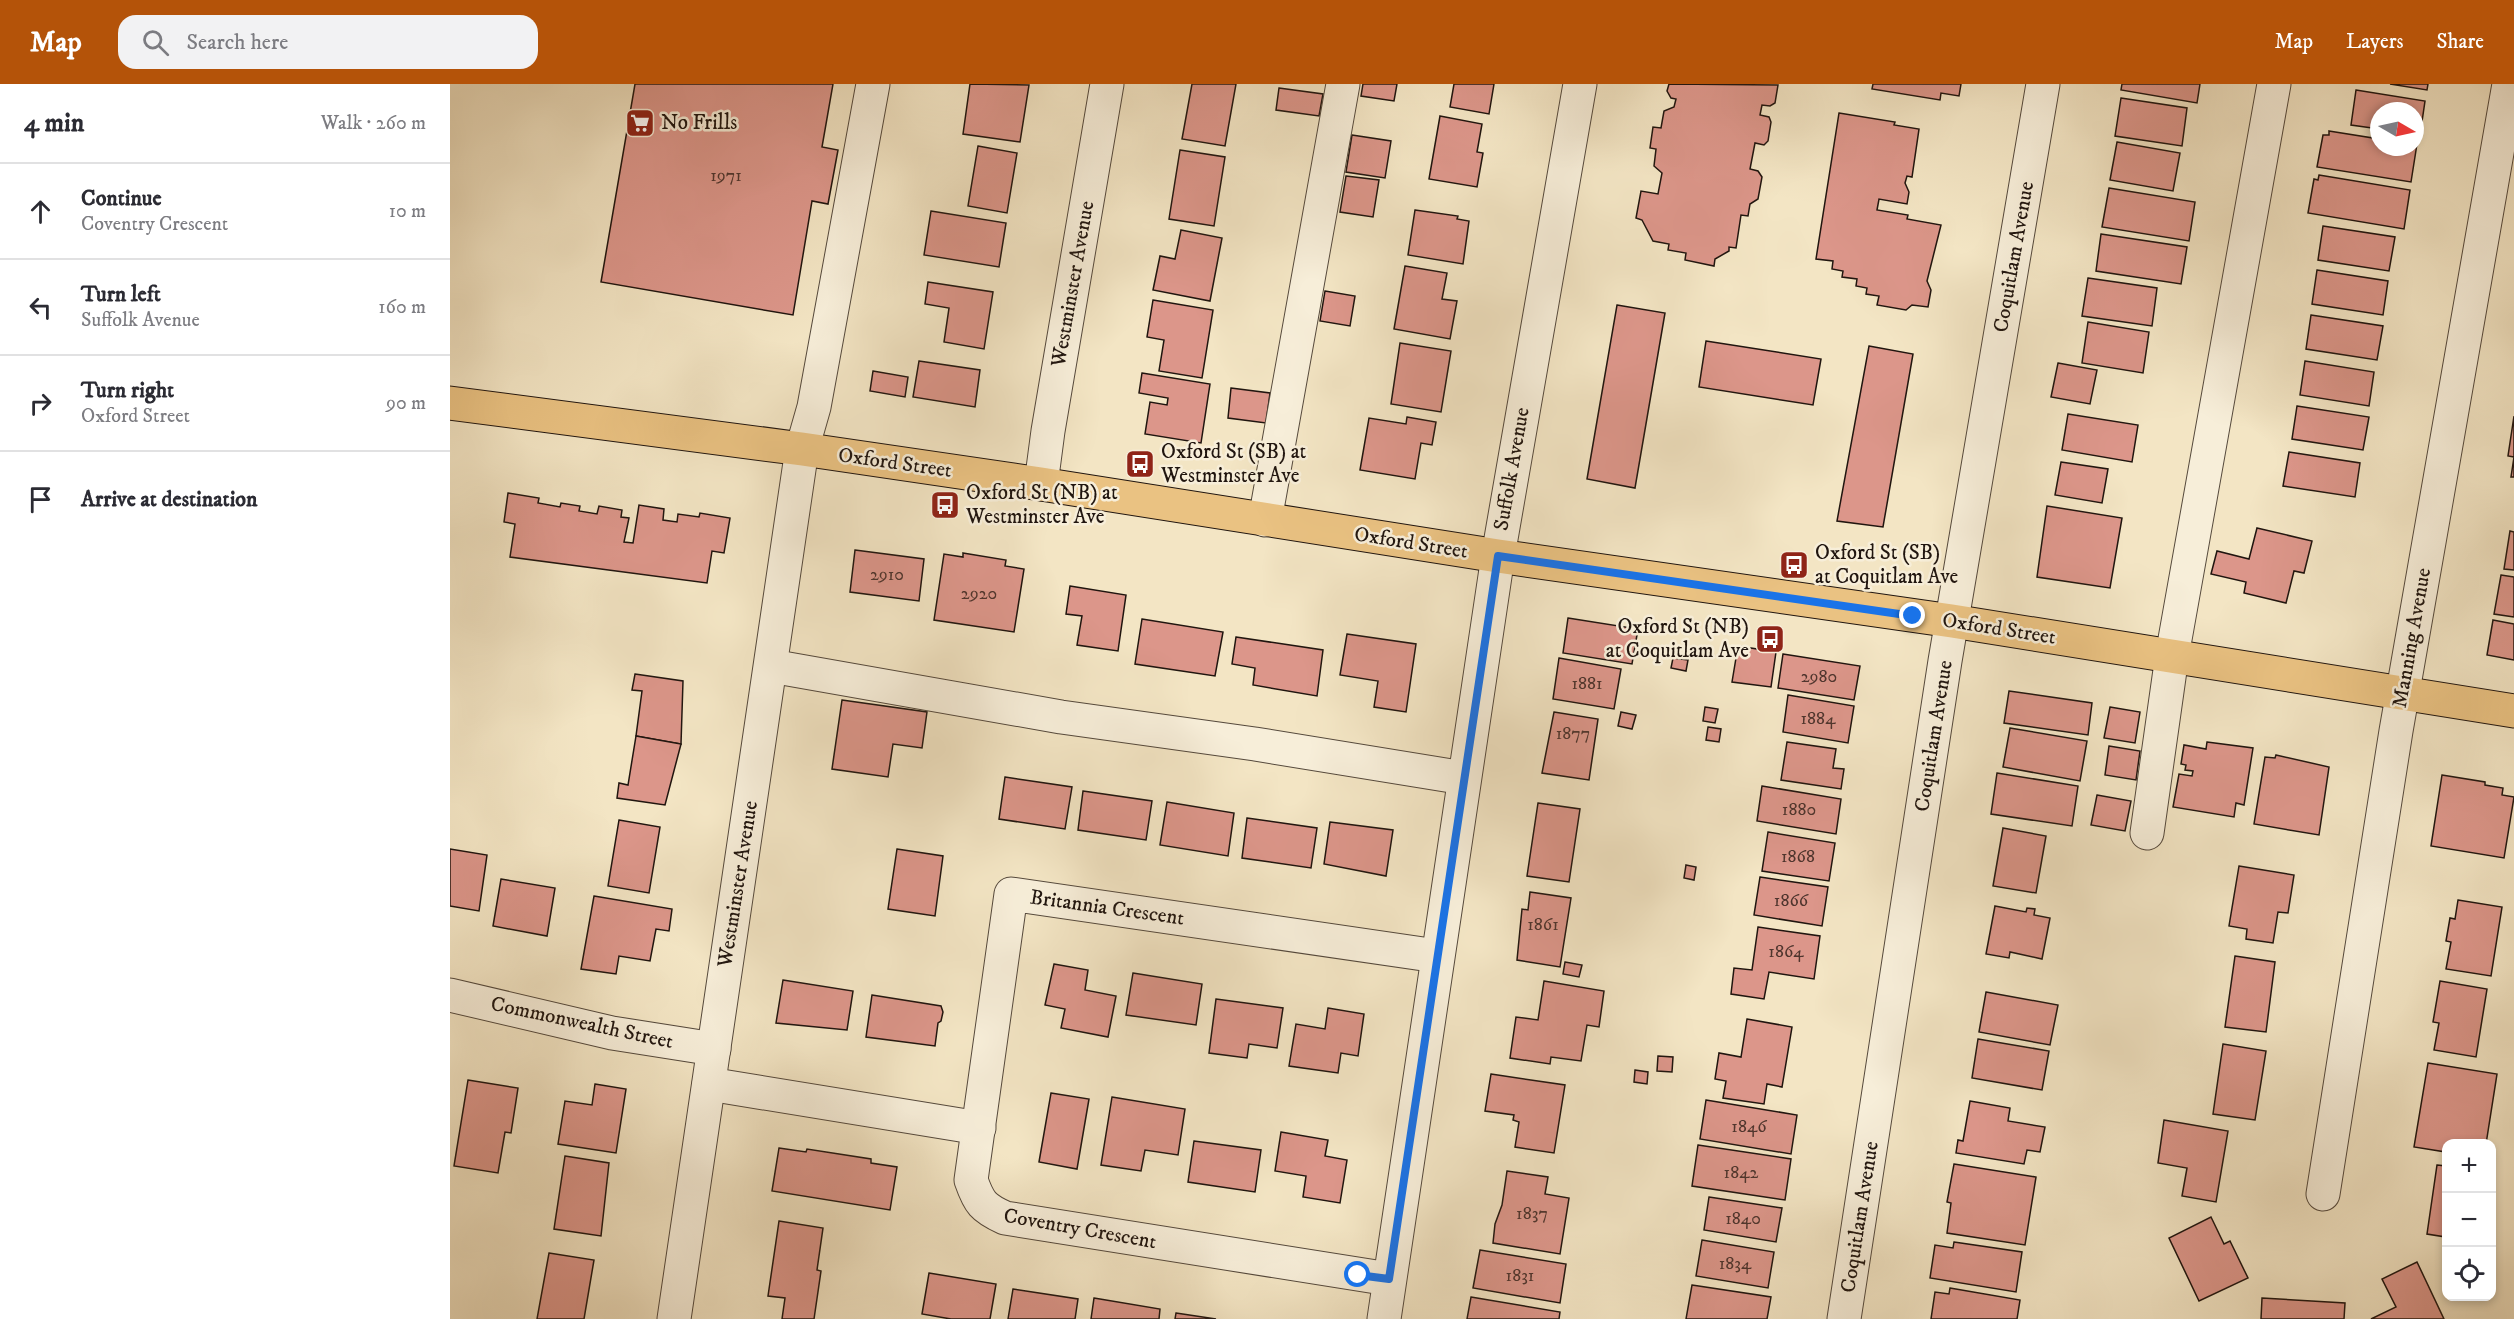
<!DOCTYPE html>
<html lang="en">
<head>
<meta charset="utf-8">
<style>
  body { margin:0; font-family:"IM FELL DW Pica",serif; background:#f2f2f3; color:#2b2b33 }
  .controls { position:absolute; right:18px; bottom:18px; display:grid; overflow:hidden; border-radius:12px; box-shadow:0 3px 9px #0003 }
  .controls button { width:54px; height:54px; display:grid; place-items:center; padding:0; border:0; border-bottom:2px solid #e1e1e2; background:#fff; color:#2b2b33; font:30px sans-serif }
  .compass { position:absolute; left:1920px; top:18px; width:54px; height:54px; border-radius:50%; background:#fff; box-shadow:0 3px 9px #0003; rotate:99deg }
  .stop { position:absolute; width:18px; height:18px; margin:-14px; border:4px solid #1a73e8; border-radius:50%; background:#fff }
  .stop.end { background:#1a73e8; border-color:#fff; box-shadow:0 2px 6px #0008 }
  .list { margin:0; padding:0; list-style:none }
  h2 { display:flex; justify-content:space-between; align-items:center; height:78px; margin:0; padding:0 24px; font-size:26px }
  h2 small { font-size:20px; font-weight:400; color:#7c7c81 }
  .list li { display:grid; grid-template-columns:39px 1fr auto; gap:18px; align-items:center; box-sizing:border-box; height:96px; padding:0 24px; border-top:2px solid #e1e1e2 }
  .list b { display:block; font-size:22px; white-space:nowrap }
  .list p { margin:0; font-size:20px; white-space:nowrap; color:#7c7c81 }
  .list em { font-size:20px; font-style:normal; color:#7c7c81 }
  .icon { flex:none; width:33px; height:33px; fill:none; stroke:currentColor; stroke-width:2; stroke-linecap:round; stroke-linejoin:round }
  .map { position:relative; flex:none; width:2064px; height:1235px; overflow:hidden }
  header { display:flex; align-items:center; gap:36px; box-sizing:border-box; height:84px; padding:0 30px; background:#b45309; color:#fff }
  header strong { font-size:28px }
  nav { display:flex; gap:33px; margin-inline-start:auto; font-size:21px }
  .search { width:420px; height:54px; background:#f2f2f3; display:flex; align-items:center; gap:15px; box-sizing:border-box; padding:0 21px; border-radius:18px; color:#7c7c81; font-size:22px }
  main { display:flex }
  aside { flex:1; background:#fff }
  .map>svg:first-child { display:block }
  .building { fill:#dc968a; stroke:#20150f; stroke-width:1.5 }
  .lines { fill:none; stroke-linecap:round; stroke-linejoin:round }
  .minor-casing { stroke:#55493c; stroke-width:35 }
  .major-casing { stroke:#20150f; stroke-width:35 }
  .minor { stroke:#f7eed9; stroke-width:33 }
  .major { stroke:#eac282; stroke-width:33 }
  .route { stroke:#1a73e8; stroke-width:8 }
  .labels { text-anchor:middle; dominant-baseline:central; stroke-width:5; stroke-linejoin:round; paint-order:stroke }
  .number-label { font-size:18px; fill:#4f352e }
  .poi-label { font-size:21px; fill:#20150f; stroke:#f7eed9; text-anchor:start }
  .street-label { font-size:21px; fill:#20150f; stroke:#f7eed9 }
</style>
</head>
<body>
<header>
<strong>Map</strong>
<div class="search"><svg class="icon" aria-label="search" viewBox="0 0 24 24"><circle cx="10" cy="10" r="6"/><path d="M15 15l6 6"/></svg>Search here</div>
<nav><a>Map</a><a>Layers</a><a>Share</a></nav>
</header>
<main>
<aside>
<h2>4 min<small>Walk · 260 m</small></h2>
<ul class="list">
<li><svg class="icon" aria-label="ahead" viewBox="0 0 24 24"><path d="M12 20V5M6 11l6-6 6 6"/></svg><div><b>Continue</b><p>Coventry Crescent</p></div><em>10 m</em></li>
<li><svg class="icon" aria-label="left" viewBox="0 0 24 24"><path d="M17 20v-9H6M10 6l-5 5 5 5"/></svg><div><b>Turn left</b><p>Suffolk Avenue</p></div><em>160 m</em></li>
<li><svg class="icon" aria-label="right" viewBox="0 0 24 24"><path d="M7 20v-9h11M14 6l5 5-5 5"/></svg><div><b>Turn right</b><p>Oxford Street</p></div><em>90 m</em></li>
<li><svg class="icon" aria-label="arrive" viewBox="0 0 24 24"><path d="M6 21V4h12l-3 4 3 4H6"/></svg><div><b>Arrive at destination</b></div></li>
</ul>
</aside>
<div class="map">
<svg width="2064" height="1235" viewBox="0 0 2064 1235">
  <rect width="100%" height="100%" fill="#f3e5c4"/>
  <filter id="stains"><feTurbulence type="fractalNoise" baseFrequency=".00333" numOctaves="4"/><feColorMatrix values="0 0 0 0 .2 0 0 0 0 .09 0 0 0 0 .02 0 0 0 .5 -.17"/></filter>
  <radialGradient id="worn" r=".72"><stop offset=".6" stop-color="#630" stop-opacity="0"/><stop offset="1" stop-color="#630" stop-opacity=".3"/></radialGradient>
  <g class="building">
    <polygon points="185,0 383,0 372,63 388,66 378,120 362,117 343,231 151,198"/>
    <polygon points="520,0 579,1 570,58 513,50"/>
    <polygon points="742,0 786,0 775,62 732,55"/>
    <polygon points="913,0 947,0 944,17 911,12"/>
    <polygon points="1004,0 1044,0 1039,30 1000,23"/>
    <polygon points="1219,0 1328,1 1325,19 1320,22 1312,21 1310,31 1319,33 1321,38 1318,57 1314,61 1305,59 1300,85 1308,87 1312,93 1308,115 1300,120 1298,132 1291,131 1286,164 1279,163 1279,167 1265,175 1264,182 1235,176 1236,169 1218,166 1219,160 1203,157 1192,136 1186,134 1191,107 1208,110 1212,89 1204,82 1206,65 1200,64 1203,43 1211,44 1214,27 1224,23 1226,15 1221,14 1217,7"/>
    <polygon points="1423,0 1511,0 1509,12 1491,9 1490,16 1422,5"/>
    <polygon points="1672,0 1750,0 1747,19 1671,6"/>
    <polygon points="1940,0 1978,0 1977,6"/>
    <polygon points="829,4 873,10 869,32 826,26"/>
    <polygon points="1906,6 1975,17 1970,51 1965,50 1965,27 1929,27 1929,45 1901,41"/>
    <polygon points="1671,14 1737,24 1732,62 1665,52"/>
    <polygon points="1389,29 1445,38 1444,41 1469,45 1462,93 1457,92 1455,99 1459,108 1457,120 1429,115 1427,126 1458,131 1457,135 1491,141 1477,197 1481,206 1478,223 1462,221 1456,226 1427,221 1429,212 1416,210 1417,204 1406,202 1407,195 1392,193 1393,187 1382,185 1383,177 1366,175"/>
    <polygon points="990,32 1032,40 1027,68 1033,69 1027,103 979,95"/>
    <polygon points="1879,47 1929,55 1929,63 1965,63 1967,60 1961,98 1867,83 1873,51 1879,51"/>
    <polygon points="902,51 941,57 935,94 896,88"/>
    <polygon points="1667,58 1730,69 1723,107 1660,96"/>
    <polygon points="528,62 567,69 557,129 518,122"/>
    <polygon points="730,66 775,73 764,142 719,135"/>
    <polygon points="1869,91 1960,106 1954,145 1858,129 1864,95 1868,96"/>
    <polygon points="896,92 929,96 923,133 890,128"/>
    <polygon points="1659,104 1745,118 1739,157 1652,143"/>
    <polygon points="965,126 1008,132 1007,135 1019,137 1013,180 958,171"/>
    <polygon points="481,127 556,139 549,183 474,171"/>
    <polygon points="1873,142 1945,153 1939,187 1868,176"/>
    <polygon points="731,146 772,154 760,217 703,206 710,172 725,175"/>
    <polygon points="1651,150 1737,163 1731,200 1646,187"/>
    <polygon points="955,182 997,189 992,215 1007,217 1000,255 944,245"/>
    <polygon points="1867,186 1938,197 1933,231 1862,220"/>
    <polygon points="1638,194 1707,204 1702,242 1632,232"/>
    <polygon points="478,198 543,208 534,265 494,258 499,224 475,220"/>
    <polygon points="875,207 905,212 900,242 870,237"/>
    <polygon points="703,216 763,226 752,294 709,287 714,256 697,253"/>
    <polygon points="1167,221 1215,229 1185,404 1137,395"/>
    <polygon points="1861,231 1933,242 1927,276 1856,265"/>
    <polygon points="1638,238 1699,248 1693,289 1632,279"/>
    <polygon points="1256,257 1371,275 1363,321 1249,303"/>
    <polygon points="950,259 1001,267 991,328 941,320"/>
    <polygon points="1419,262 1463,270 1433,443 1387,437"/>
    <polygon points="469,277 530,286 525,323 463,313"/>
    <polygon points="1855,277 1924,288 1919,322 1850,311"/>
    <polygon points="1608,279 1647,286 1640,320 1601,313"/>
    <polygon points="423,287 458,293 455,313 420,307"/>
    <polygon points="692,289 760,300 751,359 695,350 700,318 717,321 718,314 689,309"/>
    <polygon points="781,304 820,309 816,339 778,334"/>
    <polygon points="1847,322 1919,333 1913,366 1842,355"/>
    <polygon points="1618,330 1688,341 1682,378 1612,366"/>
    <polygon points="2064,332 2064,393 2061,393 2064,373 2058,372"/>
    <polygon points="957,333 986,338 982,361 971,359 965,395 910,386 919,334 956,340"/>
    <polygon points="1839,368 1910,379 1905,413 1833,402"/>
    <polygon points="1611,378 1658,385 1652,419 1605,411"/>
    <polygon points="58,409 89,414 88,419 110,423 111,419 130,422 129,427 147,430 149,422 172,426 171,433 179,434 174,458 183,459 189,421 214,425 213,436 227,438 228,430 249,433 250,429 280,434 274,469 262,467 257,499 60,473 65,440 54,438"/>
    <polygon points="1597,422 1672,434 1660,504 1587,493"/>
    <polygon points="1807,444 1862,457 1854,489 1844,487 1836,519 1794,509 1796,498 1761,490 1767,467 1799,475"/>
    <polygon points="2060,447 2064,448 2064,486 2054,485"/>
    <polygon points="405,466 474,475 469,517 400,508"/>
    <polygon points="513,469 556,476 555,482 574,485 564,548 484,536 494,470 513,473"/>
    <polygon points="2051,491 2064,493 2064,533 2044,530"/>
    <polygon points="620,502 676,511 668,567 627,561 632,532 616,530"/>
    <polygon points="1118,534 1188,545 1182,580 1113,569"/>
    <polygon points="692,535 773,548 765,592 685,580"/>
    <polygon points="2043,536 2064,540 2064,576 2037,571"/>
    <polygon points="897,550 966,560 956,628 924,623 928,597 890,591"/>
    <polygon points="786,553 873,566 867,612 803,601 805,584 782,580"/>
    <polygon points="1288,562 1326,568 1321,603 1282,598"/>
    <polygon points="1333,570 1410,582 1404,616 1328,604"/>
    <polygon points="1109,574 1171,585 1164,625 1103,615"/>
    <polygon points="1223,574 1238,576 1236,587 1221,584"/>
    <polygon points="185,590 233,597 231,660 186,652 192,607 182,606"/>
    <polygon points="1559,607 1642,619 1638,651 1554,639"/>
    <polygon points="1338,611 1404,622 1398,659 1333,648"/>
    <polygon points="392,616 477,628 472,664 443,660 438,693 382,685"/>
    <polygon points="1255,623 1268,625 1265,639 1253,637"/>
    <polygon points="1660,623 1690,628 1685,659 1654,654"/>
    <polygon points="1104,628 1148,635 1139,696 1092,689"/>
    <polygon points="1171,628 1186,631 1182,645 1168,642"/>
    <polygon points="1258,643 1271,645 1269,658 1256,656"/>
    <polygon points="1560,644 1637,657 1630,697 1553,683"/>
    <polygon points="186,652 231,660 215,721 167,714 169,699 178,701"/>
    <polygon points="1337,658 1386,665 1383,684 1394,685 1391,705 1331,696"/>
    <polygon points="1757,658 1803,664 1794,721 1786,719 1784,733 1723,723 1729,690 1742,692 1743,687 1735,686 1736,681 1731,680 1734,661 1756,665"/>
    <polygon points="1659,662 1690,667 1686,696 1655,691"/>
    <polygon points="1826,671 1879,683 1869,751 1804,740 1815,673 1825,674"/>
    <polygon points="1547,689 1628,702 1622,742 1541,730"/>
    <polygon points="1992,691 2035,698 2035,701 2053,704 2052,711 2064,713 2054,774 1981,762"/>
    <polygon points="555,693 622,703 615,745 549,735"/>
    <polygon points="1312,702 1391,715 1386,750 1307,737"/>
    <polygon points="633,707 702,717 696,756 628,746"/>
    <polygon points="1647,711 1681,717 1675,747 1641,741"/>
    <polygon points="717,718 784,729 778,772 710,761"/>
    <polygon points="1088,719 1130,725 1119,798 1077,792"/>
    <polygon points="797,734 867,744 861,784 792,774"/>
    <polygon points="169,736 210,743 199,809 158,802"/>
    <polygon points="880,738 943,746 936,792 874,780"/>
    <polygon points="1553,744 1596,752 1586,809 1543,802"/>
    <polygon points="1318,748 1385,759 1379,797 1312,787"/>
    <polygon points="0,765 37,771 29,827 0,822"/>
    <polygon points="447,765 493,772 485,832 438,825"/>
    <polygon points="1236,781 1246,783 1244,796 1234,794"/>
    <polygon points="1789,782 1844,791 1838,829 1828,828 1823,859 1796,855 1797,845 1779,842"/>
    <polygon points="1310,793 1378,803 1372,842 1304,831"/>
    <polygon points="51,795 105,804 97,852 43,842"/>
    <polygon points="1080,808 1121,814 1110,883 1067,876 1072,825 1078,826"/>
    <polygon points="144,812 222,825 219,847 206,845 200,877 169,872 166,890 131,885"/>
    <polygon points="2008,816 2052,823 2041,892 1996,885 2001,858 1996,857 2000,834 2005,835"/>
    <polygon points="1545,822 1576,828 1577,824 1585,825 1584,831 1600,834 1592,875 1560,868 1559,874 1536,870"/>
    <polygon points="1308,843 1370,852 1364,895 1319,888 1314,915 1281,910 1284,884 1302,886"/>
    <polygon points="1785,872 1825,878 1816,948 1775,943"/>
    <polygon points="1115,878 1132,881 1129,893 1113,890"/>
    <polygon points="604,880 638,886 635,906 666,912 658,953 611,944 615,925 595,921"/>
    <polygon points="683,889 752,900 746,941 676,931"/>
    <polygon points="333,896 403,907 397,946 326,939"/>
    <polygon points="1094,897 1154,907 1149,943 1137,941 1131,977 1101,973 1100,980 1060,974 1066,933 1088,936"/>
    <polygon points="1990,897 2037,905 2026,973 1984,966 1989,939 1983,938"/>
    <polygon points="1536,908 1608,921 1600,961 1529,948"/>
    <polygon points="422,911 491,922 493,928 491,937 488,939 485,962 416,953"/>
    <polygon points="766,915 833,924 827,964 799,960 797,974 759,969"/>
    <polygon points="878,924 914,930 908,972 891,969 888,989 839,982 846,940 875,945"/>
    <polygon points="1297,935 1342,943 1332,1003 1317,1000 1314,1020 1273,1014 1276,997 1265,995 1269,969 1291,973"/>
    <polygon points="1528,955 1599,967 1592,1006 1522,994"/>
    <polygon points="1773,960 1816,967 1805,1036 1763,1030"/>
    <polygon points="1208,972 1223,973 1222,988 1207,987"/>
    <polygon points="1978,979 2047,990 2036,1060 1996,1060 1996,1068 1964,1063"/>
    <polygon points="1185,986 1198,988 1197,1000 1184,998"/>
    <polygon points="1041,990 1115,1001 1104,1069 1065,1063 1069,1038 1063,1036 1064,1031 1035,1027"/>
    <polygon points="18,996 68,1004 61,1049 55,1048 48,1089 4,1082"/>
    <polygon points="145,1000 176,1005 166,1069 108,1060 115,1017 142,1021"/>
    <polygon points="601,1009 639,1015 627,1085 589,1078"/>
    <polygon points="662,1013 735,1025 728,1071 695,1066 691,1087 651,1081"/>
    <polygon points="1256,1016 1347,1031 1341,1070 1250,1055"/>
    <polygon points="1520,1017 1560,1024 1558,1037 1595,1043 1590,1068 1577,1066 1574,1080 1506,1069 1508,1056 1513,1057"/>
    <polygon points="1714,1036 1778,1047 1766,1118 1732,1112 1737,1084 1708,1079"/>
    <polygon points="831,1048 878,1056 875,1072 897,1076 890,1119 853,1113 856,1092 825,1087"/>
    <polygon points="744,1057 811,1066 805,1108 738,1098"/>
    <polygon points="1248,1061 1341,1075 1335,1116 1242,1102"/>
    <polygon points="329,1064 356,1068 357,1065 421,1075 421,1079 447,1083 440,1126 322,1107"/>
    <polygon points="115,1072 159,1079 151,1152 104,1145"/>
    <polygon points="1504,1080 1586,1093 1575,1161 1497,1149 1501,1119 1497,1118"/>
    <polygon points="1987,1081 1996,1082 1996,1153 1977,1150"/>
    <polygon points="1057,1087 1098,1093 1095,1110 1119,1114 1110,1170 1043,1159 1045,1140 1052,1121"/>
    <polygon points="1259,1113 1332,1124 1326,1158 1254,1146"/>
    <polygon points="1761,1133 1774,1160 1780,1157 1798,1194 1749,1217 1719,1154"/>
    <polygon points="329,1137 373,1144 367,1186 371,1187 364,1235 332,1235 335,1214 318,1212"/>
    <polygon points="1252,1156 1324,1168 1318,1204 1246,1192"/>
    <polygon points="1504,1158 1572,1168 1566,1208 1480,1194 1485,1161 1503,1164"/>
    <polygon points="1030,1166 1116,1180 1110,1219 1023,1204"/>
    <polygon points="99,1169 144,1176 134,1235 87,1235"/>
    <polygon points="1967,1178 1994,1235 1921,1235 1946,1223 1932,1195"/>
    <polygon points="479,1189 546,1200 540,1235 501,1235 472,1230"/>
    <polygon points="1242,1201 1321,1213 1317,1235 1236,1235"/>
    <polygon points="1500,1204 1570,1216 1567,1235 1481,1235 1485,1208 1499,1210"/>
    <polygon points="563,1205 628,1215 625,1235 558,1235"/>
    <polygon points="1021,1213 1110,1228 1109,1235 1017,1235"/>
    <polygon points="644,1214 710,1225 709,1235 641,1235"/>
    <polygon points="1812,1214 1895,1219 1894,1235 1811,1235"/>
    <polygon points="726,1229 766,1235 725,1235"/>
  </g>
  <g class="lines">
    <g class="minor-casing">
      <g id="minor">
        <polyline points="591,400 598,347 657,0"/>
        <polyline points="815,436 893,0"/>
        <polyline points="321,582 611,633 805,660 1014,694"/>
        <polyline points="1697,749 1722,572 1824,0"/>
        <polyline points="0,911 162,949 264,965"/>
        <polyline points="259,1000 529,1044"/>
        <polyline points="1873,1110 1946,647 2059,0"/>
        <path d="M939,1195L555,1134C533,1124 529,1119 521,1096L561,810L987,872"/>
        <polyline points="224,1235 352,365 364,323 423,0"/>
        <polyline points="934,1235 1048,472 1130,0"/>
        <polyline points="1394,1235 1495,577 1593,0"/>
      </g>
    </g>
    <g class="major-casing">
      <polyline id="major" points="0,319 352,365 591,400 1048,472 1502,537 2064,627"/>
    </g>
    <use href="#minor" class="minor"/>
    <use href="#major" class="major"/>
  </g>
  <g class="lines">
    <polyline class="route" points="908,1191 939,1195 1048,472 1463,532"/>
  </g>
  <defs>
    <g id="supermarket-square" transform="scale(1.5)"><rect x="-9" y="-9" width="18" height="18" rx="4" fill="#8f2418" stroke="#f7eed9"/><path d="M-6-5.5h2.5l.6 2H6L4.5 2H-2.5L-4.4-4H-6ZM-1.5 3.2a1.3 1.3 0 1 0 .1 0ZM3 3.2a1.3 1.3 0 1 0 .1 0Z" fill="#fff"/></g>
    <g id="bus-square" transform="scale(1.5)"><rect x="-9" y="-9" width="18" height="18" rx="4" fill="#8f2418" stroke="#f7eed9"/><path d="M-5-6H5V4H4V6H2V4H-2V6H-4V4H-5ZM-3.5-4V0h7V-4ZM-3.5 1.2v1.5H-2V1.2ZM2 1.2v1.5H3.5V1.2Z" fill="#fff"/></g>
  </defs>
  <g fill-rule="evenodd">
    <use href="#supermarket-square" x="190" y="39"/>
    <use href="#bus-square" x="690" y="380"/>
    <use href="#bus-square" x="495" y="421"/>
    <use href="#bus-square" x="1344" y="481"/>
    <use href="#bus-square" x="1320" y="555"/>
  </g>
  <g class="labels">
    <g class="number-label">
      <text x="276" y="92">1971</text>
      <text x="437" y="491">2910</text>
      <text x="529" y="510">2920</text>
      <text x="1369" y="593">2980</text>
      <text x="1137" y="600">1881</text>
      <text x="1368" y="635">1884</text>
      <text x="1123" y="650">1877</text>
      <text x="1349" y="726">1880</text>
      <text x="1348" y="773">1868</text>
      <text x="1341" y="817">1866</text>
      <text x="1093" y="841">1861</text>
      <text x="1336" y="868">1864</text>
      <text x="1299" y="1043">1846</text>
      <text x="1291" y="1089">1842</text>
      <text x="1082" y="1130">1837</text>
      <text x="1293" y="1135">1840</text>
      <text x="1285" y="1180">1834</text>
      <text x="1070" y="1192">1831</text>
    </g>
    <g class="poi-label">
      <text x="211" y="39">No Frills</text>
      <text x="711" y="368">Oxford St (SB) at<tspan x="711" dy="24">Westminster Ave</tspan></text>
      <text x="516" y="409">Oxford St (NB) at<tspan x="516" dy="24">Westminster Ave</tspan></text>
      <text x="1365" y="469">Oxford St (SB)<tspan x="1365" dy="24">at Coquitlam Ave</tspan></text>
      <text x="1299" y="543" text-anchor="end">Oxford St (NB)<tspan x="1299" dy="24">at Coquitlam Ave</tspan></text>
    </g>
    <g class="street-label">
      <text transform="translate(1564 173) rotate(-80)">Coquitlam Avenue</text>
      <text transform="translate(623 200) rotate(-80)">Westminster Avenue</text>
      <text transform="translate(445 379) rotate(8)">Oxford Street</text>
      <text transform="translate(1062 385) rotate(-80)">Suffolk Avenue</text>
      <text transform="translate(961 459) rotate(9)">Oxford Street</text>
      <text transform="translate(1549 545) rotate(9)">Oxford Street</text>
      <text transform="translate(1962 554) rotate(-80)">Manning Avenue</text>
      <text transform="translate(1484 652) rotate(-81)">Coquitlam Avenue</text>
      <text transform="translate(288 800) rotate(-81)">Westminster Avenue</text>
      <text transform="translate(657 824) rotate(8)">Britannia Crescent</text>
      <text transform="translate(132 939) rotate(12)">Commonwealth Street</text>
      <text transform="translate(1410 1133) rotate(-81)">Coquitlam Avenue</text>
      <text transform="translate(630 1145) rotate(10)">Coventry Crescent</text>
    </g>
  </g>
  <rect width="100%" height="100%" filter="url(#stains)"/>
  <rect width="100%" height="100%" fill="url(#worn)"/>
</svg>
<div class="controls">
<button>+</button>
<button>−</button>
<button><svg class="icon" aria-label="locate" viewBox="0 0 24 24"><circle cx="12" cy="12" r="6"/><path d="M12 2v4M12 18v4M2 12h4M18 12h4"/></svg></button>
</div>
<svg class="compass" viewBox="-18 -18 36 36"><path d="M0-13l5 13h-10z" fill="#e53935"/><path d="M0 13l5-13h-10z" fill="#7c7c81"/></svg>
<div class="stop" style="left:908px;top:1191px"></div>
<div class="stop end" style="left:1463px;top:532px"></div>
</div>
</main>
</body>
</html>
